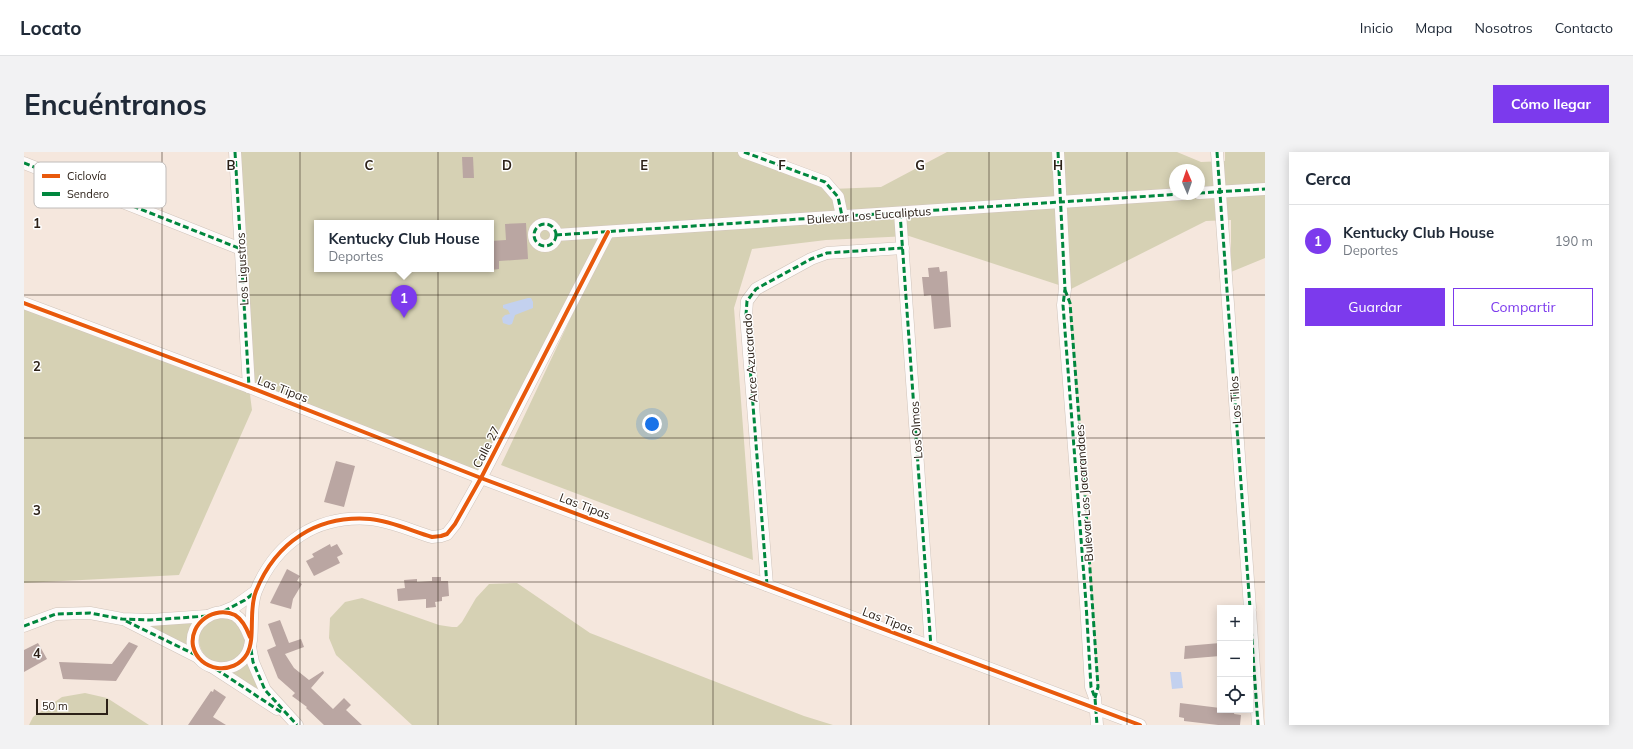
<!DOCTYPE html>
<html lang="es">
<head>
<meta charset="utf-8">
<style>
  body { margin:0; font-family:Mulish,sans-serif; background:#f2f2f3; color:#1f2937 }
  .controls { position:absolute; right:12px; bottom:12px; display:grid; overflow:hidden; border-radius:0px; box-shadow:0 2px 10px #0003 }
  .controls button { width:36px; height:36px; display:grid; place-items:center; padding:0; border:0; border-bottom:1px solid #e0e1e3; background:#fff; color:#1f2937; font:20px sans-serif }
  .compass { position:absolute; left:1145px; top:12px; width:36px; height:36px; border-radius:50%; background:#fff; box-shadow:0 2px 10px #0003; rotate:358deg }
  .scale { position:absolute; left:12px; bottom:10px; width:72px; box-sizing:border-box; padding-left:4px; border:2px solid #2c2118; border-top:0; font-size:11px; line-height:14px; white-space:nowrap; color:#2c2118; -webkit-text-stroke:3px #fff; paint-order:stroke }
  .you { position:absolute; left:628px; top:272px; width:14px; height:14px; margin:-10px; border:3px solid #fff; border-radius:50%; background:#1a73e8; box-shadow:0 0 0 6px #1a73e833 }
  .badge { display:grid; place-items:center; width:26px; height:26px; border-radius:50%; background:#7c3aed; color:#fff; font-size:13px; font-weight:700 }
  .pin { position:absolute; translate:-50% -33px; filter:drop-shadow(0 1px 2px #0008) }
  .pin::after { content:''; position:absolute; top:21px; width:14px; height:12px; background:inherit; clip-path:polygon(0 0,100% 0,50% 100%) }
  .popup { position:absolute; left:290px; top:68px; width:180px; height:52px; box-sizing:border-box; display:grid; place-content:center; border-radius:0px; background:#fff; filter:drop-shadow(0 1px 3px #0005); font-size:13px; white-space:nowrap; color:#747a83 }
  .popup b { font-size:15px; color:#1f2937 }
  .popup::after { content:''; position:absolute; left:50%; top:100%; margin-left:-8px; border:8px solid transparent; border-top-color:#fff }
  .list { margin:0; padding:0; list-style:none }
  h2 { display:flex; justify-content:space-between; align-items:center; height:52px; margin:0; padding:0 16px; font-size:17px }
  h2 small { font-size:13px; font-weight:400; color:#747a83 }
  .list li { display:grid; grid-template-columns:26px 1fr auto; gap:12px; align-items:center; box-sizing:border-box; height:72px; padding:0 16px; border-top:1px solid #e0e1e3 }
  .list b { display:block; font-size:15px; white-space:nowrap }
  .list p { margin:0; font-size:13px; white-space:nowrap; color:#747a83 }
  .list em { font-size:13px; font-style:normal; color:#747a83 }
  .actions { display:flex; gap:8px; padding:12px 16px }
  .actions a { flex:1; padding:9px 0; border:1px solid #7c3aed; border-radius:0px; text-align:center; font-size:14px; color:#7c3aed }
  .actions .main { background:#7c3aed; color:#fff }
  .icon { flex:none; width:22px; height:22px; fill:none; stroke:currentColor; stroke-width:2; stroke-linecap:round; stroke-linejoin:round }
  .map { position:relative; flex:none; width:1241px; height:573px; overflow:hidden; border-radius:0px }
  header { display:flex; align-items:center; gap:24px; box-sizing:border-box; height:56px; padding:0 20px; background:#fff; border-bottom:1px solid #e0e1e3 }
  header strong { font-size:19px }
  nav { display:flex; gap:22px; margin-inline-start:auto; font-size:14px }
  .intro { display:flex; align-items:center; justify-content:space-between; box-sizing:border-box; height:96px; padding:0 24px }
  h1 { margin:0; font-size:28px }
  .button { padding:10px 18px; border-radius:0px; background:#7c3aed; color:#fff; font-size:14px; font-weight:700 }
  main { display:flex; gap:24px; padding:0 24px }
  aside { flex:1; background:#fff; border-radius:0px; box-shadow:0 2px 10px #0003 }
  .map>svg:first-child { display:block }
  .green { fill:#d6d1b4; fill-rule:evenodd }
  .water { fill:#c3d1ef }
  .building { fill:#baa6a2 }
  .lines { fill:none; stroke-linecap:round; stroke-linejoin:round }
  .minor-casing { stroke:#d0c4bb; stroke-width:13 }
  .minor { stroke:#fefbfa; stroke-width:12 }
  .quiet { stroke:#00873e; stroke-width:3; stroke-dasharray:6 3; stroke-linecap:butt }
  .cycleway-casing { stroke:#fff; stroke-width:6 }
  .cycleway { stroke:#e8590c; stroke-width:4 }
  .grid { fill:none; stroke:#2c2118; stroke-width:1; stroke-opacity:0.55 }
  .labels { text-anchor:middle; dominant-baseline:central; stroke-width:3; stroke-linejoin:round; paint-order:stroke }
  .street-label { font-size:12px; fill:#2c2118; stroke:#fff }
  .key { fill:#fff; stroke:#c0bcba; stroke-width:1 }
  .key-label { font-size:11px; fill:#2c2118 }
  .grid-label { font-size:13px; text-anchor:middle; font-weight:bold; fill:#2c2118; stroke:#fff; stroke-width:3; stroke-linejoin:round; paint-order:stroke }
</style>
</head>
<body>
<header>
<strong>Locato</strong>
<nav><a>Inicio</a><a>Mapa</a><a>Nosotros</a><a>Contacto</a></nav>
</header>
<div class="intro"><h1>Encuéntranos</h1><a class="button">Cómo llegar</a></div>
<main>
<div class="map">
<svg width="1241" height="573" viewBox="0 0 1241 573">
  <rect width="100%" height="100%" fill="#f5e7dd"/>
  <g class="green">
    <path d="M211,0H720L808,37L857,35L923,0H1153L1177,10L1201,9V0H1241V106L1207,120V68L1182,69L1047,137L885,84L802,88L728,97L710,156L729,408L477,313L585,85L457,326L225,235L228,258L155,423L0,431V151L225,234ZM1151,18H1175V42H1151ZM293,71H467V117H293Z"/>
    <polygon points="493,431 566,481 780,564 809,573 388,573 312,503 305,486 306,466 321,450 338,446 415,473 428,475 433,475 438,470 452,446 465,432"/>
    <circle cx="198" cy="488" r="23"/>
    <polygon points="170,470 167,496 121,472"/>
    <polygon points="226,506 243,547 204,519"/>
    <polygon points="61,541 83,546 125,573 5,573 9,565 38,545"/>
  </g>
  <g class="water">
    <polygon points="504,146 507,146 509,150 509,156 491,163 488,172 485,173 479,171 478,166 481,163 486,162 484,158 479,156 479,153"/>
    <polygon points="1146,520 1157,520 1159,536 1148,537"/>
  </g>
  <g class="building">
    <polygon points="438,5 449,5 450,26 439,26"/>
    <polygon points="502,71 504,107 475,109 475,117 467,118 467,89 482,88 481,72"/>
    <polygon points="915,115 916,120 923,119 927,175 910,177 907,143 900,144 898,125 905,125 904,116"/>
    <polygon points="312,309 331,314 320,355 300,350"/>
    <polygon points="306,392 307,395 313,392 319,402 313,405 316,411 290,424 282,409 290,405 288,402"/>
    <polygon points="263,417 276,424 273,429 278,432 269,447 267,457 246,451"/>
    <polygon points="408,425 417,425 417,429 424,429 425,444 418,445 418,449 411,450 412,455 402,456 402,447 374,449 373,437 381,436 380,428 393,427 393,430 408,429"/>
    <polygon points="256,468 265,491 277,487 280,495 261,502 270,516 285,528 299,519 300,521 287,536 309,557 320,546 327,553 322,558 338,573 300,573 282,556 283,555 268,544 271,541 254,526 243,498 252,494 244,472"/>
    <polygon points="105,490 114,494 92,529 39,527 35,510 88,512"/>
    <polygon points="14,491 23,507 0,520 0,498"/>
    <polygon points="1196,491 1196,504 1160,507 1161,494"/>
    <polygon points="190,537 202,545 189,565 202,573 164,573 187,539 189,540"/>
    <polygon points="1156,551 1196,556 1196,558 1211,558 1210,562 1217,563 1216,573 1194,573 1160,569 1160,566 1155,565"/>
  </g>
  <g class="lines">
    <g class="minor-casing">
      <g id="minor">
        <polyline points="211,0 225,235"/>
        <polyline points="720,0 801,30 814,45 818,64"/>
        <polyline points="1034,0 1041,137 1039,153 1062,451 1067,535 1071,546 1073,573"/>
        <polyline points="1193,0 1226,456"/>
        <polyline points="0,11 217,97"/>
        <polyline points="1175,41 1241,37"/>
        <polyline points="876,61 907,495"/>
        <circle cx="521" cy="83" r="11"/>
        <polyline points="532,83 1158,42"/>
        <polyline points="0,151 225,235 457,326 1116,573"/>
        <polyline points="743,433 722,163 723,149 732,137 787,107 803,101 879,96"/>
        <polyline points="198,460 210,455 231,440"/>
        <polyline points="1226,460 1234,573"/>
        <polyline points="103,469 174,505"/>
        <polyline points="0,474 32,462 66,461 98,467 126,468 183,464"/>
        <path d="M226,485C223,477 219,468 211,463C191,453 165,471 169,494C175,520 210,524 223,502C232,486 224,458 232,439C252,390 293,363 346,367C367,369 388,379 408,385L417,384L423,382L431,372L457,326L584,80"/>
        <polyline points="226,495 229,510 241,538 273,573"/>
        <polyline points="190,516 253,557"/>
      </g>
    </g>
    <use href="#minor" class="minor"/>
    <g class="quiet">
      <polyline points="211,0 225,235"/>
      <polyline points="720,0 801,30 814,45 818,64"/>
      <polyline points="1034,0 1041,137 1039,153 1062,451 1067,535 1071,546 1073,573"/>
      <polyline points="1193,0 1226,456"/>
      <polyline points="0,11 217,97"/>
      <polyline points="1175,41 1241,37"/>
      <polyline points="876,61 907,495"/>
      <circle cx="521" cy="83" r="11"/>
      <polyline points="532,83 1158,42"/>
      <polyline points="1041,138 1046,151 1061,344 1074,535 1071,546"/>
      <polyline points="743,433 722,163 723,149 732,137 787,107 803,101 879,96"/>
      <polyline points="200,459 221,448 230,441"/>
      <polyline points="1226,460 1234,573"/>
      <polyline points="102,469 174,504"/>
      <polyline points="0,474 32,462 66,461 98,467 126,468 183,464"/>
      <polyline points="227,497 229,510 241,538 273,573"/>
      <polyline points="192,517 257,560"/>
    </g>
    <g class="cycleway-casing">
      <g id="cycleway">
        <polyline points="0,151 225,235 457,326 1116,573"/>
        <path d="M226,485C223,477 219,468 211,463C191,453 165,471 169,494C175,520 210,524 223,502C232,486 224,458 232,439C252,390 293,363 346,367C367,369 388,379 408,385L417,384L423,382L431,372L457,326L584,80"/>
      </g>
    </g>
    <use href="#cycleway" class="cycleway"/>
  </g>
  <path class="grid" d="M138,0V573M276,0V573M414,0V573M552,0V573M689,0V573M827,0V573M965,0V573M1103,0V573M0,143H1241M0,286H1241M0,430H1241"/>
  <g class="labels">
    <g class="street-label">
      <text transform="translate(845 63) rotate(-4)">Bulevar Los Eucaliptus</text>
      <text transform="translate(218 117) rotate(-93)">Los Ligustros</text>
      <text transform="translate(726 206) rotate(-94)">Arce Azucarado</text>
      <text transform="translate(259 237) rotate(21)">Las Tipas</text>
      <text transform="translate(1211 248) rotate(-94)">Los Tilos</text>
      <text transform="translate(892 278) rotate(-94)">Los Olmos</text>
      <text transform="translate(462 295) rotate(-63)">Calle 27</text>
      <text transform="translate(1060 341) rotate(-94)">Bulevar Los Jacarandaes</text>
      <text transform="translate(561 354) rotate(21)">Las Tipas</text>
      <text transform="translate(864 468) rotate(21)">Las Tipas</text>
    </g>
  </g>
  <rect x="10" y="10" width="132" height="46" rx="6" class="key"/>
  <rect x="18" y="22" width="18" height="4" fill="#e8590c"/>
  <rect x="18" y="40" width="18" height="4" fill="#00873e"/>
  <g class="key-label">
    <text x="43" y="28">Ciclovía</text>
    <text x="43" y="46">Sendero</text>
  </g>
  <g class="grid-label">
    <text x="207" y="18">B</text>
    <text x="345" y="18">C</text>
    <text x="483" y="18">D</text>
    <text x="620" y="18">E</text>
    <text x="758" y="18">F</text>
    <text x="896" y="18">G</text>
    <text x="1034" y="18">H</text>
    <text x="13" y="76">1</text>
    <text x="13" y="219">2</text>
    <text x="13" y="363">3</text>
    <text x="13" y="506">4</text>
  </g>
</svg>
<div class="controls">
<button>+</button>
<button>−</button>
<button><svg class="icon" aria-label="locate" viewBox="0 0 24 24"><circle cx="12" cy="12" r="6"/><path d="M12 2v4M12 18v4M2 12h4M18 12h4"/></svg></button>
</div>
<svg class="compass" viewBox="-18 -18 36 36"><path d="M0-13l5 13h-10z" fill="#e53935"/><path d="M0 13l5-13h-10z" fill="#747a83"/></svg>
<div class="scale">50 m</div>
<div class="you"></div>
<div class="pin badge" style="left:380px;top:166px">1</div>
<div class="popup"><b>Kentucky Club House</b>Deportes</div>
</div>
<aside>
<h2>Cerca<small></small></h2>
<ul class="list">
<li><span class="badge">1</span><div><b>Kentucky Club House</b><p>Deportes</p></div><em>190 m</em></li>
</ul>
<div class="actions"><a class="main">Guardar</a><a>Compartir</a></div>
</aside>
</main>
</body>
</html>
